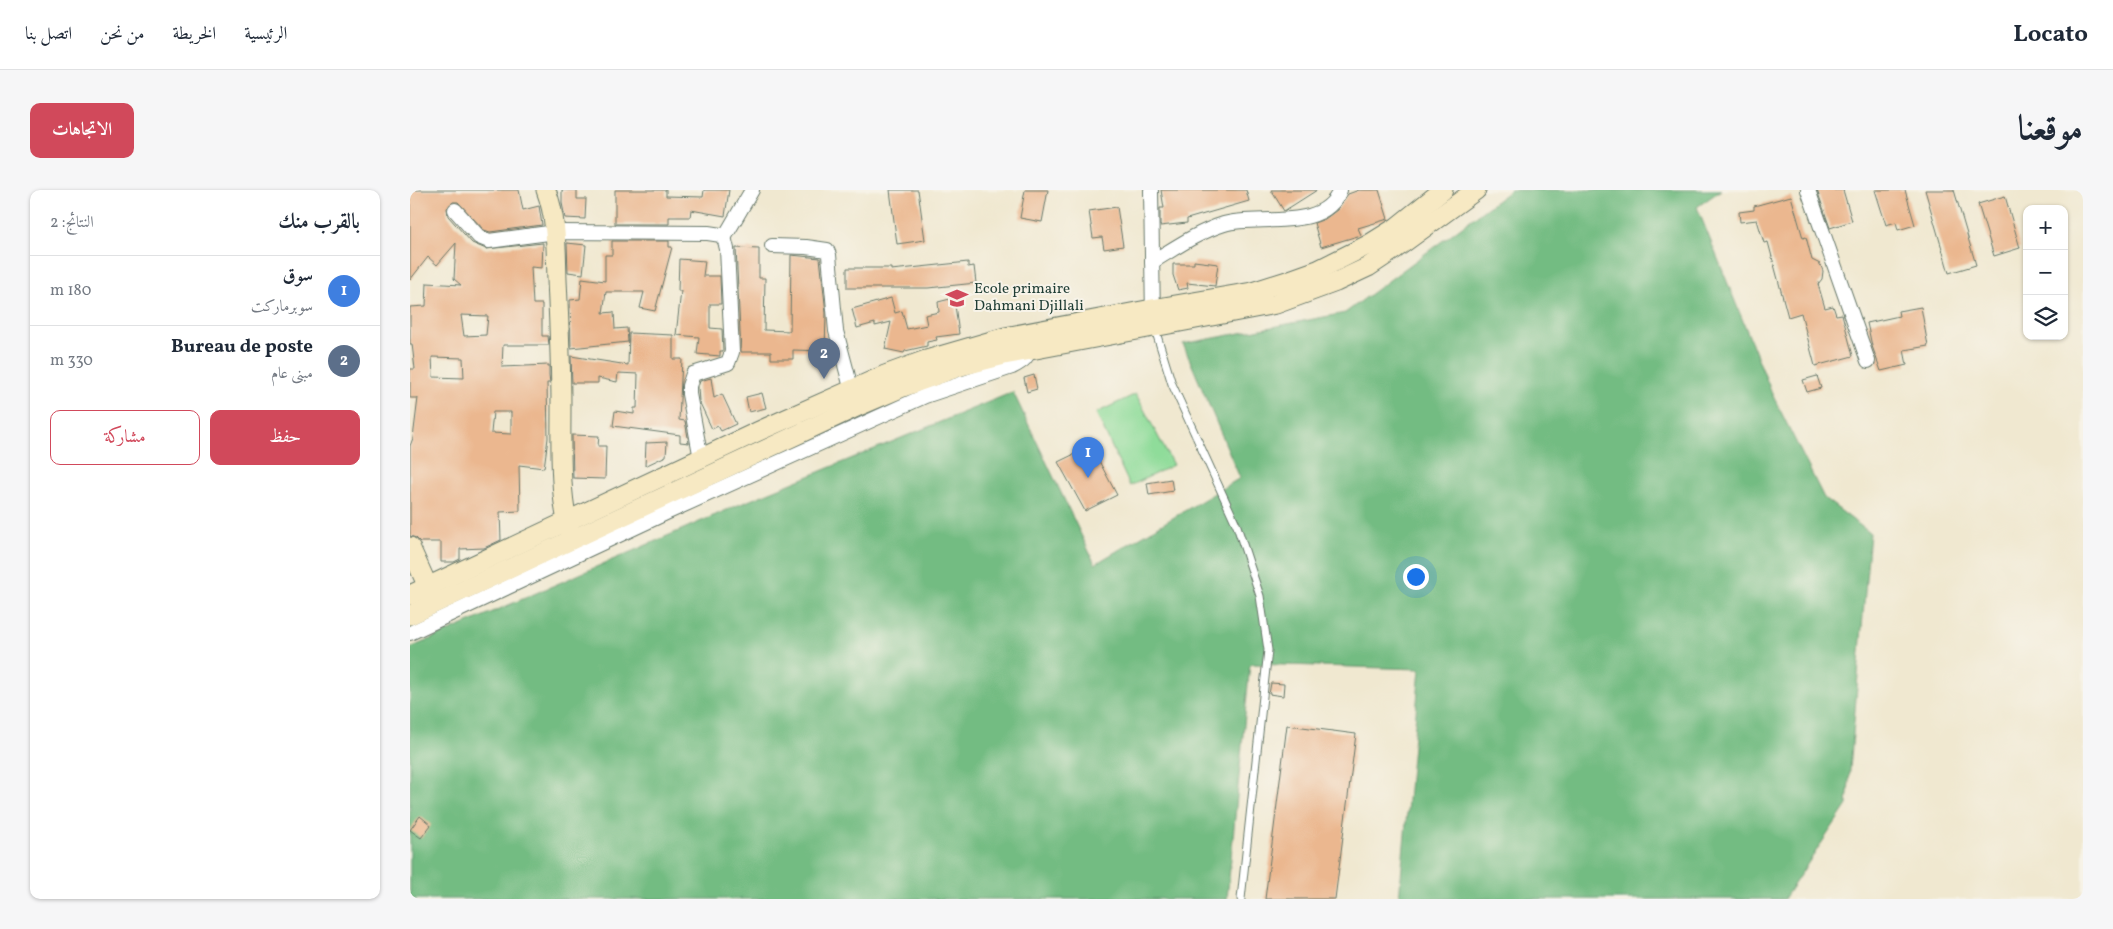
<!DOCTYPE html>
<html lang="ar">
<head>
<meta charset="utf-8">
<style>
  body { margin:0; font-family:Vollkorn,Amiri,serif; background:#f6f6f7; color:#1f2937; direction:rtl }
  .controls { position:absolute; right:15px; top:15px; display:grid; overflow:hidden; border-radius:10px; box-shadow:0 1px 4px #0004 }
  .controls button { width:45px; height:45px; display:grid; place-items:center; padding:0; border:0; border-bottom:1px solid #e0e1e3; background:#fff; color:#1f2937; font:25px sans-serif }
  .you { position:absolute; left:1005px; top:386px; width:18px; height:18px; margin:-12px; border:4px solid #fff; border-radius:50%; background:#1a73e8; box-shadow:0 0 0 8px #1a73e833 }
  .badge { display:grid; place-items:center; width:32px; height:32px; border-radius:50%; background:#d1495b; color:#fff; font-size:16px; font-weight:700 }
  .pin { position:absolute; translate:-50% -41px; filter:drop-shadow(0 1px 2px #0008) }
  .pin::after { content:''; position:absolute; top:26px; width:18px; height:15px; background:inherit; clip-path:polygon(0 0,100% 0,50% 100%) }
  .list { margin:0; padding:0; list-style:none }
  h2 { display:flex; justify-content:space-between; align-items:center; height:65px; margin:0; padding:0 20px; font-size:21px }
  h2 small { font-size:16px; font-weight:400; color:#747a83 }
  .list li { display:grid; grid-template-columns:32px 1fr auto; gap:15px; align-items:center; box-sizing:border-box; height:70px; padding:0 20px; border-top:1px solid #e0e1e3 }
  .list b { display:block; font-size:19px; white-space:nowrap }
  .list p { margin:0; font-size:16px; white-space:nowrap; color:#747a83 }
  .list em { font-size:16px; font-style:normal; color:#747a83 }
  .actions { display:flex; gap:10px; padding:15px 20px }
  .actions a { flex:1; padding:11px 0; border:1px solid #d1495b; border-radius:10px; text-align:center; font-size:18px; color:#d1495b }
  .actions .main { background:#d1495b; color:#fff }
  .icon { flex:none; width:28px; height:28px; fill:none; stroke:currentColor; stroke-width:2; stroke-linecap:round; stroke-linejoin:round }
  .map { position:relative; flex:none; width:1673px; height:709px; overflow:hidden; direction:ltr; border-radius:10px }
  header { display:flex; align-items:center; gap:30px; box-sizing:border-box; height:70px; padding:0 25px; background:#fff; border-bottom:1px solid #e0e1e3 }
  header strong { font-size:24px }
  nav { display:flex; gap:28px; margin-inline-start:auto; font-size:18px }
  .intro { display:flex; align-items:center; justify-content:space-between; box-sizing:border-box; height:120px; padding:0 30px }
  h1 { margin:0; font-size:35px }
  .button { padding:12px 22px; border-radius:10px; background:#d1495b; color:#fff; font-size:18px; font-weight:700 }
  main { display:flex; gap:30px; padding:0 30px }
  aside { flex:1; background:#fff; border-radius:10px; box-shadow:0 1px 4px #0004 }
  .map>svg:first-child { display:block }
  .green { fill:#8fdc9a; stroke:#578c67 }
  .forest { fill:#73bc82; stroke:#497c5b }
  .building { fill:#ebb78f; fill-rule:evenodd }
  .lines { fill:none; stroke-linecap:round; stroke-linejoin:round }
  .lane-casing { stroke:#68796b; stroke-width:9 }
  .street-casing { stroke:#68796b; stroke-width:16 }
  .secondary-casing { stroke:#68796b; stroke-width:21 }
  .lane { stroke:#fff; stroke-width:7 }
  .street { stroke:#fff; stroke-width:14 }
  .secondary { stroke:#f7e9c3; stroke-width:19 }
  .labels { text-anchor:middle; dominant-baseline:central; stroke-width:4; stroke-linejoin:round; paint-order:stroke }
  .poi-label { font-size:15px; fill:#1f3d34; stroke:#f7f3e8; text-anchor:start }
</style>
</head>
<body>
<header>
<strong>Locato</strong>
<nav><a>الرئيسية</a><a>الخريطة</a><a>من نحن</a><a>اتصل بنا</a></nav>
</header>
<div class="intro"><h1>موقعنا</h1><a class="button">الاتجاهات</a></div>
<main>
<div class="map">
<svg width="1673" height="709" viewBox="0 0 1673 709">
  <rect width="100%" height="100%" fill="#f7f3e8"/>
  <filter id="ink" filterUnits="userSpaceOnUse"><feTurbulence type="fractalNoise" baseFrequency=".02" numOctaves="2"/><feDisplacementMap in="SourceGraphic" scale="10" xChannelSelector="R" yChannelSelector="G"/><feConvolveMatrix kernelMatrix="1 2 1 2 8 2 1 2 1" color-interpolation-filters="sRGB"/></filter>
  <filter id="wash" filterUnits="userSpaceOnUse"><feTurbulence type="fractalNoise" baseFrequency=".0096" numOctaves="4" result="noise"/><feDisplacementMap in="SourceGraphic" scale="20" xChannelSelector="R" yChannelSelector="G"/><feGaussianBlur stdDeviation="1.12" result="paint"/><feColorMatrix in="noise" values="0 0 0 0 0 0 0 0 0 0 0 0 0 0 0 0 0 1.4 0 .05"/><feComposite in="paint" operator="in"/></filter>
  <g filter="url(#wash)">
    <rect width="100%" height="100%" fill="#f0e8d0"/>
    <polygon class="green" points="726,204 763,275 720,296 686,223"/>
    <polygon class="forest" points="1101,0 1311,0 1287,17 1364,208 1414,308 1460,343 1437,615 1374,709 989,709 1010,479 840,474 817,709 0,709 0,458 326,316 603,202 685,374 830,288 773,154 935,123"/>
    <g id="blocks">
      <g class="building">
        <path d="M0,0H109L113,20L129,16L132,35L80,42L74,40L48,12H43L37,18L38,26L62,53L76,59L133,53L132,78L121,77L123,114H132V146H138L139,155H93L92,177L139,175V185L140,193H137L138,248L134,278L109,275L110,321L90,322L91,350L74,358L50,359V369L44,372H31V352H10L6,348L0,346V256L3,248L8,208H0V179H5L2,154H0V117L16,116L17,93L51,95L44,89L46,53L27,75L18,67L0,90ZM51,125L78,126L76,145L54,146ZM22,167L53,168L54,188L23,187ZM83,222H101V244L81,243Z"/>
        <polygon points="152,0 167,0 167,9 176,9 175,29 155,28 152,13"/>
        <polygon points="205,0 256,0 256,6 293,7 294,0 319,0 315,26 281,20 280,27 259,27 259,34 205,34"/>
        <polygon points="480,0 508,0 515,50 487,54"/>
        <polygon points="615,0 638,0 632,32 610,28"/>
        <polygon points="751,0 836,0 839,11 777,29 777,33 750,36 750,18 754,18"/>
        <polygon points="861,0 907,0 874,21"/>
        <polygon points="949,0 969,0 978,29 948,38 951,45 911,57 904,33 915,29 927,20 938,4"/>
        <polygon points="1407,0 1433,0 1442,31 1420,38"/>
        <polygon points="1465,0 1495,0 1505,35 1488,40 1486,32 1476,35"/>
        <polygon points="1515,0 1544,0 1566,75 1539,83"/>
        <polygon points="1381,6 1393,48 1396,47 1402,70 1410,74 1413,81 1412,89 1408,94 1415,118 1423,116 1426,125 1432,124 1443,166 1405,176 1391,123 1378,127 1358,52 1354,53 1347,30 1330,32 1329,22 1344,20 1344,16"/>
        <polygon points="1595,6 1610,58 1584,66 1568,14"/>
        <polygon points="707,17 713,56 694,59 692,47 683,48 679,21"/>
        <polygon points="202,51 259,51 259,57 262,57 245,121 230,118 234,102 196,102 193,123 204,122 205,139 217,138 218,152 161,158 160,110 170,109 172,88 195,91 195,65 202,65"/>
        <polygon points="157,53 176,55 173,84 158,82"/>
        <polygon points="326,58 349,59 349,88 355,88 354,140 380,141 381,65 410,68 416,123 415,161 383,160 383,169 361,169 361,162 331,162"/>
        <polygon points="269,69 295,71 293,86 310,86 311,114 300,114 300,138 312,139 313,161 310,161 310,166 287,164 289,147 266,145 271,101 268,101"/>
        <polygon points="784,71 808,74 805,96 777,93 778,98 768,100 763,85 763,74 784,74"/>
        <polygon points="558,72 558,77 564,76 566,93 518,98 437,98 437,78 481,78 481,80"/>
        <polygon points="481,108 485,123 492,121 497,139 517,135 515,125 529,122 528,112 544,108 549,144 526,147 527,150 517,152 517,156 495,161 494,163 475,159 481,132 465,136 465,133 447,138 442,119"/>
        <polygon points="1511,117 1518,156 1494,160 1497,175 1471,181 1462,156 1457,133 1489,126 1488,121"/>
        <polygon points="219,143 263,145 263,169 272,169 269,230 275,231 279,253 270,252 270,245 203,236 205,221 224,224 224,218 227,218 228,184 208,183 207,192 188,188 188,193 162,193 161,166 218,175"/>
        <polygon points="624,185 627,199 617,202 614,188"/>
        <polygon points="1407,186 1411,198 1397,202 1393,190"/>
        <polygon points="301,188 304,208 312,204 326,234 311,241 308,236 302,239 289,211 288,197 290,191"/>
        <polygon points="352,203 356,218 339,222 336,207"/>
        <polygon points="162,245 189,246 188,256 196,256 195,289 163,288"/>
        <polygon points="257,252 256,266 235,276 236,253"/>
        <polygon points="681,256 707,305 675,321 648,272"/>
        <polygon points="761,289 763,301 739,305 737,293"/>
        <polygon points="861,493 874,494 873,506 859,504"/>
        <polygon points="877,535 946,544 925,709 855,709"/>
        <polygon points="10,626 21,635 11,648 0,640"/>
      </g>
    </g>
  </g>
  <g filter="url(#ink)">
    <use href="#blocks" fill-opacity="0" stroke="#68796b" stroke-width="1"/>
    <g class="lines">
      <g class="lane-casing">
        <polyline id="lane" points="745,139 762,194 827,336 850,406 858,460 831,709"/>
      </g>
      <g class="street-casing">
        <g id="street">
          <polyline points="741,0 743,128"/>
          <polyline points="1398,0 1458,171"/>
          <polyline points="45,20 69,47 79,51 146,42 298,43 311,45 315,51 317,59 322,162 318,173 283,184 279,196 279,204 291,269"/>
          <polyline points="314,48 342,0"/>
          <polyline points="362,56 396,57 417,60 419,65 426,141 444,209"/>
          <path d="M742,72C765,58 788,42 814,34C847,24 914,43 930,0"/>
          <path d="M0,443L256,323L515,206L602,177C612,172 620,167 619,155"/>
        </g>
      </g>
      <g class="secondary-casing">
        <g id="secondary">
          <path d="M136,0C147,29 146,60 147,90C149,132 151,174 151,216C151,253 149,307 160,342"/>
          <polyline points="0,357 23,408"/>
          <polyline points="0,405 349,241 475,185 516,170 595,147 742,119 842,102 880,90 908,80 958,55 987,37 1033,0"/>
          <polyline points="0,425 451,215 493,197 551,176 594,165 866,114 926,92 958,77 985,59 1066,0"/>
        </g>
      </g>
      <use href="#lane" class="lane"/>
      <use href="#street" class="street"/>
      <use href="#secondary" class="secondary"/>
    </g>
  </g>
  <defs>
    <g id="school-bare" transform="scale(1.725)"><path d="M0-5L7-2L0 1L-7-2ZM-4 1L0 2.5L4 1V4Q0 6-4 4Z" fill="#d1495b" stroke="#f7f3e8" stroke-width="2.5" paint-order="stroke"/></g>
  </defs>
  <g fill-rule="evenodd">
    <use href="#school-bare" x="547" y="108"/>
  </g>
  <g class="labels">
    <g class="poi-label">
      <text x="564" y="99">Ecole primaire<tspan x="564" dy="17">Dahmani Djillali</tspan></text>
    </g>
  </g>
</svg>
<div class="controls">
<button>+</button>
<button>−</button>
<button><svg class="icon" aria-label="layers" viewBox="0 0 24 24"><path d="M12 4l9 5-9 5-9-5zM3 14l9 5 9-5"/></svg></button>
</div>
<div class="you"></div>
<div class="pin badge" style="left:678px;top:288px;background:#3f7fe0">1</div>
<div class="pin badge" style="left:414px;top:189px;background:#5c6f8a">2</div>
</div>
<aside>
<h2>بالقرب منك<small>النتائج: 2</small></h2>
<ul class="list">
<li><span class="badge" style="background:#3f7fe0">1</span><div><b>سوق</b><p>سوبرماركت</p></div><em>180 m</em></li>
<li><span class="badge" style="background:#5c6f8a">2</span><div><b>Bureau de poste</b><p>مبنى عام</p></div><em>330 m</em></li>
</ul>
<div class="actions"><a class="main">حفظ</a><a>مشاركة</a></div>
</aside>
</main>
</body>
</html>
